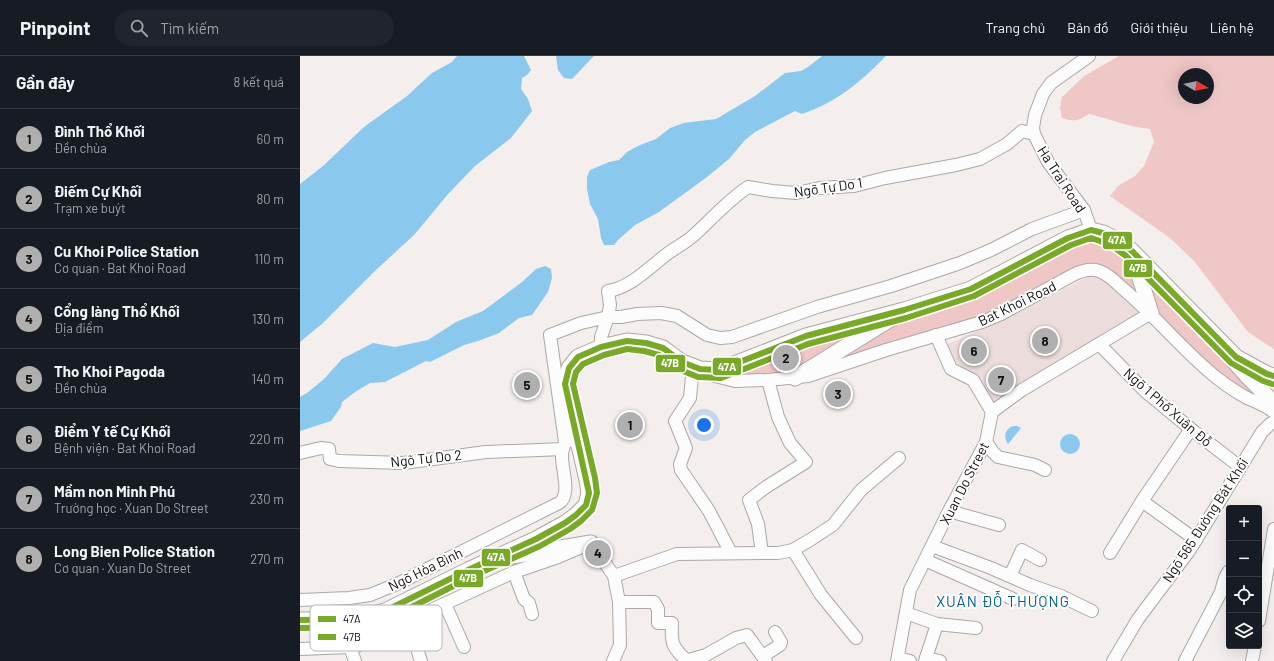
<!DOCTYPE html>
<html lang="vi">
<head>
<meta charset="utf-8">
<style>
  body { margin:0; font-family:Barlow,sans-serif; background:#20242c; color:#f1f3f6 }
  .controls { position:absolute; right:12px; bottom:12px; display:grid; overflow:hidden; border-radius:4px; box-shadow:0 4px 16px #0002 }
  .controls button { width:36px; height:36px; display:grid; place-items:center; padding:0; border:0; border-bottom:1px solid #363941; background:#171b24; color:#f1f3f6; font:20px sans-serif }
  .compass { position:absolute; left:878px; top:12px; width:36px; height:36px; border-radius:50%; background:#171b24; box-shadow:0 4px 16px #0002; rotate:99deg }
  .you { position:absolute; left:404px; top:369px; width:14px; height:14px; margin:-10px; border:3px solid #fff; border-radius:50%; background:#1a73e8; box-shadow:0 0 0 6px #1a73e833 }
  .badge { display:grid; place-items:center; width:26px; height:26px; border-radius:50%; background:#b0afb0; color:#111; font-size:13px; font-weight:700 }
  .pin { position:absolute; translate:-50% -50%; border:2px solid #fff; box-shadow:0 1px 4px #0006 }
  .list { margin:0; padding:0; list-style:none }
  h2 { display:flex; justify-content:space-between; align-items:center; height:52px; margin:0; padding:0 16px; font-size:17px }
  h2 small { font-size:13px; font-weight:400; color:#9ea1a6 }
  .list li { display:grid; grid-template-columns:26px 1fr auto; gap:12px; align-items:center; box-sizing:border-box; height:60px; padding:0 16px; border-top:1px solid #363941 }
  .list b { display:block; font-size:15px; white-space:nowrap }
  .list p { margin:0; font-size:13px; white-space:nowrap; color:#9ea1a6 }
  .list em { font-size:13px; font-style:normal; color:#9ea1a6 }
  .icon { flex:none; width:22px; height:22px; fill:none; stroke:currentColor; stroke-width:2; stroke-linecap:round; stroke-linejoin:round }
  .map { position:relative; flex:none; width:974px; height:605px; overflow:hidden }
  header { display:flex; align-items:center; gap:24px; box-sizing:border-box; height:56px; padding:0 20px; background:#171b24; border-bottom:1px solid #363941 }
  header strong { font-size:19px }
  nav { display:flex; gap:22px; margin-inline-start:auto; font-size:14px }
  .search { width:280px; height:36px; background:#20242c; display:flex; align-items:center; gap:10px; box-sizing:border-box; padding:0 14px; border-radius:22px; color:#9ea1a6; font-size:15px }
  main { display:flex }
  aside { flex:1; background:#171b24 }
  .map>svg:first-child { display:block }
  .built { fill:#ecdddc }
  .green { fill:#eec7c6; fill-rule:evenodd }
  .water { fill:#8bc8ee }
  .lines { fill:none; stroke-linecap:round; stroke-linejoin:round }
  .minor-casing { stroke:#aca7a7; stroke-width:14 }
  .major-casing { stroke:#aca7a7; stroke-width:17 }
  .minor { stroke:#fdfcfc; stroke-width:12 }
  .major { stroke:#fdfcfc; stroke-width:15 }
  .bus-1-casing { stroke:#fff; stroke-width:9 }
  .bus-2-casing { stroke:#fff; stroke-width:9 }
  .bus-1 { stroke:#79a928; stroke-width:6 }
  .bus-2 { stroke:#79a928; stroke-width:6 }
  .labels { text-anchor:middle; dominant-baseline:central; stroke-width:4; stroke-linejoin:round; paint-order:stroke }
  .street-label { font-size:14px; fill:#100d0c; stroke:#fff }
  .neighbourhood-label { font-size:15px; letter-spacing:1px; fill:#025e88; stroke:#fff }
  .key { fill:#fff; stroke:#b7b6b6; stroke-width:1 }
  .key-label { font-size:11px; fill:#100d0c }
  .line-badge { stroke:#fff; stroke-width:1.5 }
  .badge-label { font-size:11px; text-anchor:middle; font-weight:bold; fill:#fff }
</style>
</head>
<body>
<header>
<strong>Pinpoint</strong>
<div class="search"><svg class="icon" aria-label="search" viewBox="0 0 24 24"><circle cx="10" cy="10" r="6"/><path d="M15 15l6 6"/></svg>Tìm kiếm</div>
<nav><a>Trang chủ</a><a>Bản đồ</a><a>Giới thiệu</a><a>Liên hệ</a></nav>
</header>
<main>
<aside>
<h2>Gần đây<small>8 kết quả</small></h2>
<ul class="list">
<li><span class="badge">1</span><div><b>Đình Thổ Khối</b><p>Đền chùa</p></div><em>60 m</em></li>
<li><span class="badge">2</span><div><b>Điếm Cự Khối</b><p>Trạm xe buýt</p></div><em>80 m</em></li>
<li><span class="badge">3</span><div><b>Cu Khoi Police Station</b><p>Cơ quan · Bat Khoi Road</p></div><em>110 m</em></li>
<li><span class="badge">4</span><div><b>Cổng làng Thổ Khối</b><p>Địa điểm</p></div><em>130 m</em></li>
<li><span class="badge">5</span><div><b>Tho Khoi Pagoda</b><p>Đền chùa</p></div><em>140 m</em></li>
<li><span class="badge">6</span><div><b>Điểm Y tế Cự Khối</b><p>Bệnh viện · Bat Khoi Road</p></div><em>220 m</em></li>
<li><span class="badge">7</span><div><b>Mầm non Minh Phú</b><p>Trường học · Xuan Do Street</p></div><em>230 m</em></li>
<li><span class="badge">8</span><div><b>Long Bien Police Station</b><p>Cơ quan · Xuan Do Street</p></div><em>270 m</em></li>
</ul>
</aside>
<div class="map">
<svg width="974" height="605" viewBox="0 0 974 605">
  <rect width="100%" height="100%" fill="#f4eeed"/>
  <polygon class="built" points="790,220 796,220 804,222 810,226 841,258 727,325 691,349 653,311 643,290 685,272"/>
  <g class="green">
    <path d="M819,0H974V293L948,276L895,206L870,182L810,140L818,130L835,120L844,110L854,86L850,73L831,70L797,60L789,58C778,65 774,66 762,62L760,52L762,41L784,20ZM884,18H908V42H884Z"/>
    <polygon points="790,180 827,193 843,246 804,212 697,256 525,308 595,264 751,194"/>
    <polygon points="840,207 965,343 944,337 900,301 859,260"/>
    <polygon points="583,263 496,315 450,321 421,317 496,289"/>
  </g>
  <g class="water">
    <polygon points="157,0 224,0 231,14 227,19 222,22 221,33 228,43 232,55 211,82 175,110 149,137 114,179 77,213 23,267 0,286 0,128 23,110 64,71 107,40 132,17 152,6"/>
    <polygon points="256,0 294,0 272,23 264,22 258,14"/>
    <path d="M522,0H586C559,27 539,45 502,58L495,55L455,76L445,84L429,103L407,121L359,156L335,169L318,184L314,189H304L301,182L298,163L290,148L287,133V121L290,114L309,106L319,104L327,96L340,89L356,83L370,72L384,67L416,63L455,40L485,17L501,15L508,11Z"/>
    <polygon points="245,210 251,213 252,222 248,236 232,259 219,262 199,277 178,285 164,289 130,306 126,305 85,326 70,327 55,336 42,346 41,351 31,365 0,375 0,341 7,337 24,323 42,303 73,287 95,291 128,284 156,266 183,255 222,226 236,213"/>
    <path d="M713,370H717L721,372L708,388C703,381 705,373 713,370Z"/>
    <circle cx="770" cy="388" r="10"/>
  </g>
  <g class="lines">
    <g class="minor-casing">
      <g id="minor">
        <polyline points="789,0 751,27 743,38 735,59 733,72 734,78 748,106 784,154 791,174"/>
        <polyline points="636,279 651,313 673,324 692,356"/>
        <polyline points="799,288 845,335 891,373 940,411"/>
        <path d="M301,291V281L308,261L310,249L308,235C330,232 350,211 367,198C375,192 385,187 393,180C411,164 427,145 448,131L472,135L496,137L520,132L554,130L585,122L656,109L680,103L707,88L722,75L734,78"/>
        <polyline points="265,386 250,279 281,267 308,261 321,261 337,258 361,257 377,260 407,279 420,282 432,281 517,251 591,230 660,207 691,194 732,173 784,154"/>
        <polyline points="686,386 693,396 698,401 735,409 745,414"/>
        <polyline points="0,397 21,392 29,393 30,403 39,405 103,407 186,396 263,393"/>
        <polyline points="842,445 896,484"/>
        <polyline points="649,455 699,469"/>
        <polyline points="632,490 691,512 730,529 761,540 792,555"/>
        <polyline points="493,494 510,484 533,469 561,434 599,402"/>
        <path d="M431,497L409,455L381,414L380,408L386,392L375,365L390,342L393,310L411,319L435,325L468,324L508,320L586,294L682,266L701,258L773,219C781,215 790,212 799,215C808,218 815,225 821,231C855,259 882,294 917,322C926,329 936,336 947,342C957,346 966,350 974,356"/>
        <polyline points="462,497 458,468 449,444 466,431 506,406 490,387 478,361 468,324"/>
        <polyline points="810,497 842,445 891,373"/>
        <polyline points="625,504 713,543"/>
        <polyline points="214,516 224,543 229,547 232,558"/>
        <polyline points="314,520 377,498 462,497 478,497 493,494 521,539 556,582"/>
        <polyline points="710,520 722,494 740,504"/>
        <path d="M0,544L49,542L70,539L97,528L259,447C272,439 261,412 262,399C262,394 264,391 265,386L273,384"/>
        <path d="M319,546H354L358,553V567H372C371,587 372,591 386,604"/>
        <polyline points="145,548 164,591"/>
        <polyline points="606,557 637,568 676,572"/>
        <polyline points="108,565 121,605"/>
        <polyline points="959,565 974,473"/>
        <polyline points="50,591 55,605"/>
        <polyline points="0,593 50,591 214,516 258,501 291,487 314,520 319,546 320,589 313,605"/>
        <polyline points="463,600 480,589 481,586 475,576"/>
        <polyline points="598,602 610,605"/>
        <polyline points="626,602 640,605"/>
        <polyline points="385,605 406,599 436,582 447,579 466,605"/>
        <polyline points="597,605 610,534 649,455 686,386 692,356 722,334 851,257"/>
        <polyline points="625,605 637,568"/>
        <polyline points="813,605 838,563 889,495 962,376 970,368 974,366"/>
        <path d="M885,605L920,538C923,531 924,520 929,515"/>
        <polyline points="952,605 955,590"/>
      </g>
    </g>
    <g class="major-casing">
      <g id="major">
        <polyline points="832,197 851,257"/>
        <polyline points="932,303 948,321 974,347"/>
        <polyline points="495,322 592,262"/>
        <polyline points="212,500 291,487"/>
        <polyline points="0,564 51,563 85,555 168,514 236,483 265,467 276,459 286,449 289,437 287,424 265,328 269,312 278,301 301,291 327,285 346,287 363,292 382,306 400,313 419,314 506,280 604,254 671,233 768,182 791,174 803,177 819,185 831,194 936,301 967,318 974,320"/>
        <polyline points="58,588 61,583 85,555"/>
      </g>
    </g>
    <use href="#minor" class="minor"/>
    <use href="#major" class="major"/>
    <g class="bus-1-casing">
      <polyline id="bus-1" points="0,564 51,563 85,555 168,514 236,483 265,467 276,459 286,449 289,437 265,328 269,312 278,301 301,291 327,285 346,287 363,292 382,306 400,313 419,314 506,280 604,254 671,233 768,182 791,174 803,177 819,185 831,194 936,301 967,318 974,320"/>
    </g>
    <g class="bus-2-casing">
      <polyline id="bus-2" points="0,572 52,571 88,563 171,521 240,490 270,473 281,465 292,454 297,437 295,422 273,328 276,316 283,308 304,299 327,293 344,295 359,299 378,313 398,321 421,322 508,288 606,262 674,240 771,189 791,182 800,185 815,192 826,200 931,307 963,325 972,328"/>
    </g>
    <use href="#bus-1" class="bus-1"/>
    <use href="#bus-2" class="bus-2"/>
  </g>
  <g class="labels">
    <g class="street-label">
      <text transform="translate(762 123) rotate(57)">Ha Trai Road</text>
      <text transform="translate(528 131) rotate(-8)">Ngõ Tự Do 1</text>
      <text transform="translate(717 247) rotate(-26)">Bat Khoi Road</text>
      <text transform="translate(868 351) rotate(41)">Ngõ 1 Phố Xuân Đỗ</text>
      <text transform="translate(126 402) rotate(-6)">Ngõ Tự Do 2</text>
      <text transform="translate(664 427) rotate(-63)">Xuan Do Street</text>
      <text transform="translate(905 464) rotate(-57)">Ngõ 565 Đường Bát Khối</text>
      <text transform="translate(125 513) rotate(-26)">Ngõ Hòa Bình</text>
    </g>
    <g class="neighbourhood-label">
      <text x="703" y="545">XUÂN ĐỖ THƯỢNG</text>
    </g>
  </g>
  <rect x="10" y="549" width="132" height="46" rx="6" class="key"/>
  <rect x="18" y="560" width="18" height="6" fill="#79a928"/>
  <rect x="18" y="578" width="18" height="6" fill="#79a928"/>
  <g class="key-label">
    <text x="43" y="567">47A</text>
    <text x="43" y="585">47B</text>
  </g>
  <g class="line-badge">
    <rect x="802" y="175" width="31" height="19" rx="4" fill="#79a928"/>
    <rect x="823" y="203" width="30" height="19" rx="4" fill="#79a928"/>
    <rect x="355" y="298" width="31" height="19" rx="4" fill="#79a928"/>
    <rect x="412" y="301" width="30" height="19" rx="4" fill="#79a928"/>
    <rect x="181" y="492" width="30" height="19" rx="4" fill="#79a928"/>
    <rect x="153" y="513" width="31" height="19" rx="4" fill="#79a928"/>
  </g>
  <g class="badge-label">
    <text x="817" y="188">47A</text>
    <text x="838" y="216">47B</text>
    <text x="370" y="311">47B</text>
    <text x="427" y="315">47A</text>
    <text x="196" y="505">47A</text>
    <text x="168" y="526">47B</text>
  </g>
</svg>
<div class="controls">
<button>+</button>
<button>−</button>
<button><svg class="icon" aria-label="locate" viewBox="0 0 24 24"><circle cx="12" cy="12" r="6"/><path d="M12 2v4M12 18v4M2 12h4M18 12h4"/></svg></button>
<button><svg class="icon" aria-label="layers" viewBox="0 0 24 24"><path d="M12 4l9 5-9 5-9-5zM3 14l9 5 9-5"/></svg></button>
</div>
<svg class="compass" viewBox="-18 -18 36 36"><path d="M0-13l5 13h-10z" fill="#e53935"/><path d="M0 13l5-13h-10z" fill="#9ea1a6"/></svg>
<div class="you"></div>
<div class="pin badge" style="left:330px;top:369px">1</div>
<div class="pin badge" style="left:486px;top:302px">2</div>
<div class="pin badge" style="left:538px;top:338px">3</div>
<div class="pin badge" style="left:298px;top:497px">4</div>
<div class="pin badge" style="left:227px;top:329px">5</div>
<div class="pin badge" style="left:674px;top:295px">6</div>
<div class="pin badge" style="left:701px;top:324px">7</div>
<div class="pin badge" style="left:745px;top:285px">8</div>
</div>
</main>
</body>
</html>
